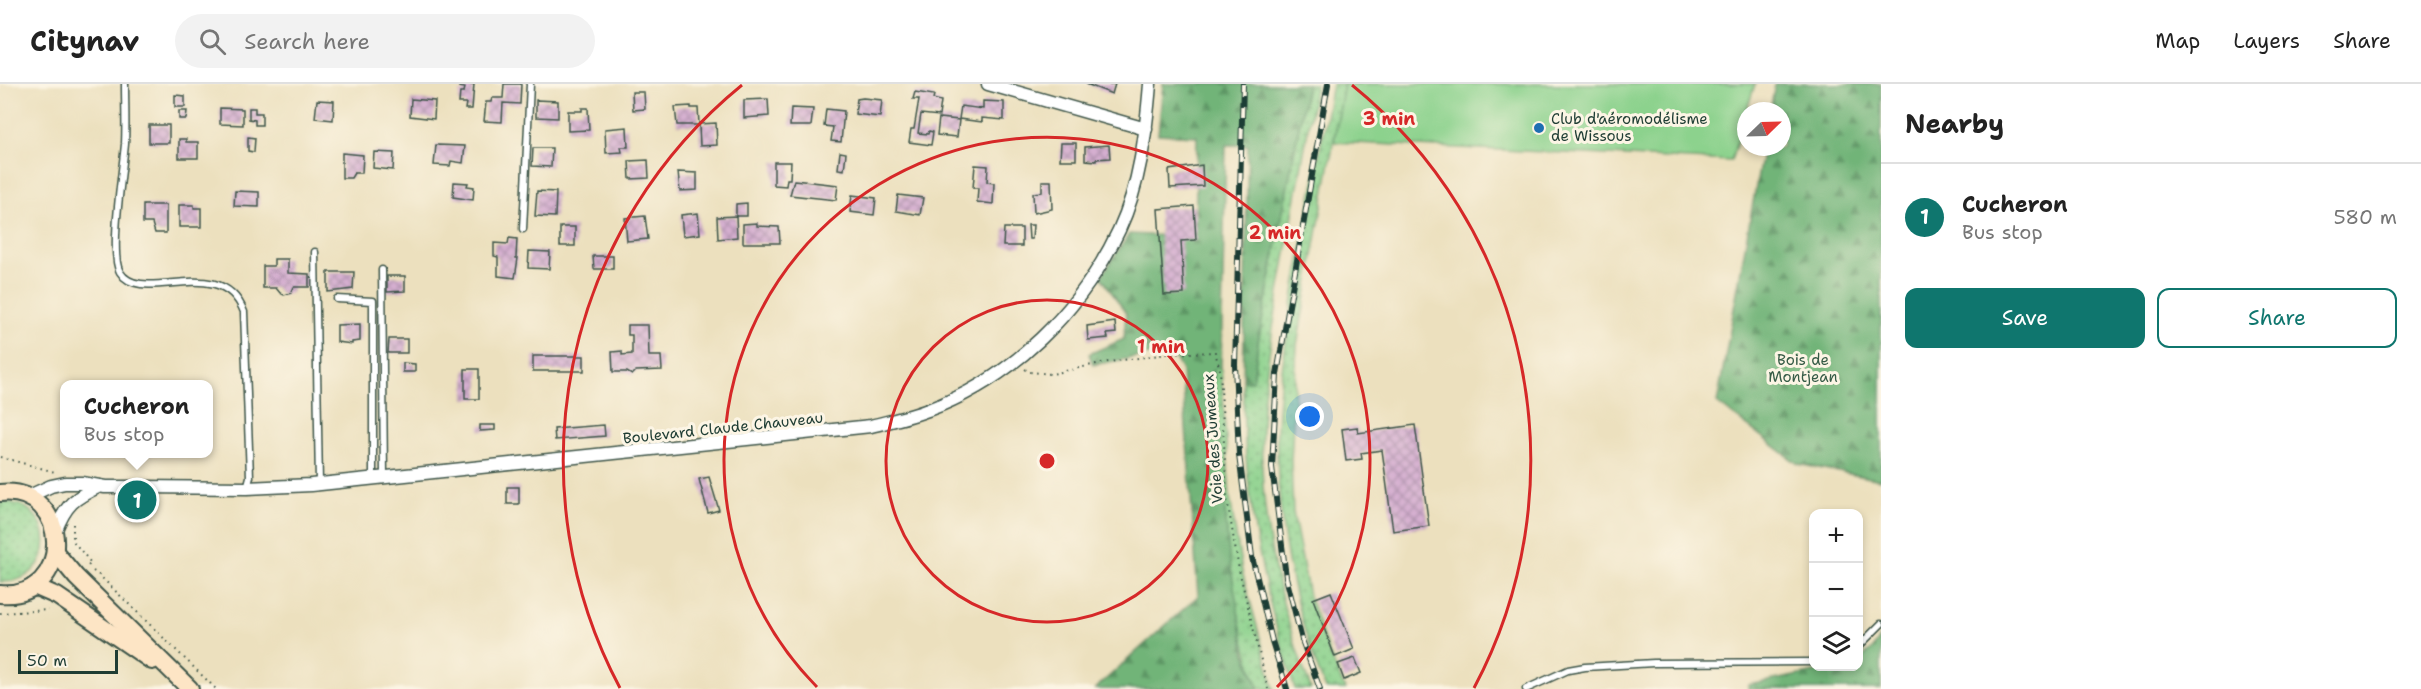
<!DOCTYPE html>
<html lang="en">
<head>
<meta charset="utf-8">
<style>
  body { margin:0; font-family:"Shantell Sans",sans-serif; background:#f2f2f2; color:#222 }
  .controls { position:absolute; right:18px; bottom:18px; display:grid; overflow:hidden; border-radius:12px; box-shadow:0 3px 9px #0003 }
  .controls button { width:54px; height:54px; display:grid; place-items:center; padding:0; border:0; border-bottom:2px solid #e0e0e0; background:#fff; color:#222; font:30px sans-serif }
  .compass { position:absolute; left:1737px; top:18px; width:54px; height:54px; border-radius:50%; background:#fff; box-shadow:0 3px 9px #0003; rotate:67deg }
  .scale { position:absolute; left:18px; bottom:15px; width:100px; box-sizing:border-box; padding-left:6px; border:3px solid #1f3d34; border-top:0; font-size:16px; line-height:21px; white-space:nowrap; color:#1f3d34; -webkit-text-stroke:4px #fcf5e5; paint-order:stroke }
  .you { position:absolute; left:1310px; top:333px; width:21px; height:21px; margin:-15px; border:4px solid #fff; border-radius:50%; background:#1a73e8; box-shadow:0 0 0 9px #1a73e833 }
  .badge { display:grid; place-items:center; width:39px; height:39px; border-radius:50%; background:#0f766e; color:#fff; font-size:20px; font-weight:700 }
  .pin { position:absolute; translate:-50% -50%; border:3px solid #fff; box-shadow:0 2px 6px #0006 }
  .popup { position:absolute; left:60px; top:296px; width:153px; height:78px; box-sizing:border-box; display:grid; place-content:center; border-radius:12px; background:#fff; filter:drop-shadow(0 2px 4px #0005); font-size:20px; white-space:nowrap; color:#767676 }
  .popup b { font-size:22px; color:#222 }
  .popup::after { content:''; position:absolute; left:50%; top:100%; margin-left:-12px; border:12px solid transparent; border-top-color:#fff }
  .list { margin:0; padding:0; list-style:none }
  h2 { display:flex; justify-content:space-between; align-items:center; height:78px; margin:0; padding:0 24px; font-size:26px }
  h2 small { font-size:20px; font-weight:400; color:#767676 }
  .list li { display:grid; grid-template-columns:39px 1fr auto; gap:18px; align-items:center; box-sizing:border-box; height:108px; padding:0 24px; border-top:2px solid #e0e0e0 }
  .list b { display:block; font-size:22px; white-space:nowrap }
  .list p { margin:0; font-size:20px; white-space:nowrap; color:#767676 }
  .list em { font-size:20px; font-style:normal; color:#767676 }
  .actions { display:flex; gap:12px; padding:18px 24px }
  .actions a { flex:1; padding:14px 0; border:2px solid #0f766e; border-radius:12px; text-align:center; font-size:21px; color:#0f766e }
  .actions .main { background:#0f766e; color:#fff }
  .icon { flex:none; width:33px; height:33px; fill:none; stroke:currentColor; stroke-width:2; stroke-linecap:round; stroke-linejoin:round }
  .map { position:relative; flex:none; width:1881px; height:605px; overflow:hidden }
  header { display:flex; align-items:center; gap:36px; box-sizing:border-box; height:84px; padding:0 30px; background:#fff; border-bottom:2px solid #e0e0e0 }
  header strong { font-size:28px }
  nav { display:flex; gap:33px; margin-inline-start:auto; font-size:21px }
  .search { width:420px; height:54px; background:#f2f2f2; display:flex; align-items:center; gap:15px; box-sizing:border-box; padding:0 21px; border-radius:33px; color:#767676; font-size:22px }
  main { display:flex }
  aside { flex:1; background:#fff }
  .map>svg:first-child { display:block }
  .grass { fill:url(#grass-dots); stroke:#568860; stroke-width:1.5 }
  .forest { fill:url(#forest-firs); stroke:#487856; stroke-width:1.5 }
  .park { fill:#8cd28d; stroke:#568860; stroke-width:1.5 }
  .building { fill:url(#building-cross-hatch) }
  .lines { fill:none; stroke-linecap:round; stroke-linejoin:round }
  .service-casing { stroke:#3e5549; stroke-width:9 }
  .minor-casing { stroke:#3e5549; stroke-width:15 }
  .secondary-casing { stroke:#3e5549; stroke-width:20 }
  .path { stroke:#3e5549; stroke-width:2; stroke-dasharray:1.5 4.5; stroke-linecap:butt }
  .service { stroke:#fff; stroke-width:6 }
  .minor { stroke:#fff; stroke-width:12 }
  .secondary { stroke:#fde5c5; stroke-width:16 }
  .rail-casing { stroke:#1f3d34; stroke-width:6 }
  .rail { stroke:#fcf5e5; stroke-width:4; stroke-dasharray:11; stroke-linecap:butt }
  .ring { fill:none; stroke:#d62828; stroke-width:3 }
  .poi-dot { fill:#1f6fb2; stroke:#fcf5e5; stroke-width:2 }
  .labels { text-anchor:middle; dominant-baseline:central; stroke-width:6; stroke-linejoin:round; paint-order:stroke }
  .poi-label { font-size:15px; fill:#1f3d34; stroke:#fcf5e5; text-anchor:start }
  .park-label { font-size:15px; fill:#355b46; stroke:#fcf5e5 }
  .street-label { font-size:15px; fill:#1f3d34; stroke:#fcf5e5 }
  .centre { fill:#d62828; stroke:#fcf5e5; stroke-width:3 }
  .ring-label { font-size:18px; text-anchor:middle; font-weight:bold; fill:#d62828; stroke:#fcf5e5; stroke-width:6; stroke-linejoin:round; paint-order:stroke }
</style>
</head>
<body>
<header>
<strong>Citynav</strong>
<div class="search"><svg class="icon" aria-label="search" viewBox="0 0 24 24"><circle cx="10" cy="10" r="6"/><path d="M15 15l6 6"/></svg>Search here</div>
<nav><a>Map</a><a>Layers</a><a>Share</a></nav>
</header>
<main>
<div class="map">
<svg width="1881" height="605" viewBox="0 0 1881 605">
  <defs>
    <pattern id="grass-dots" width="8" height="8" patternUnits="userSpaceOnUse" patternTransform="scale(1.5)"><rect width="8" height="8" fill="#8cd28d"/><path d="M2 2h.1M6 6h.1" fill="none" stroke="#72ac74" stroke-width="1.8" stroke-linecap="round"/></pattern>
    <pattern id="forest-firs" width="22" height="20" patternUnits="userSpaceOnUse" patternTransform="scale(1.5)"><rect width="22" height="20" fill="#71b478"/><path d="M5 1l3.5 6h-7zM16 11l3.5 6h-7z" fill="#5c9463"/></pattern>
    <pattern id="building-cross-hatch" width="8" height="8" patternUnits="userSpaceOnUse" patternTransform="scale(1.5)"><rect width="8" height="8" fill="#d5afd0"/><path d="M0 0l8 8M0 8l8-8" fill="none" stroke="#ac90aa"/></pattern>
  </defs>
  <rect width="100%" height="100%" fill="#fcf5e5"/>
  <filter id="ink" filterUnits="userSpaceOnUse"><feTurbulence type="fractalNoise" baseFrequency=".0167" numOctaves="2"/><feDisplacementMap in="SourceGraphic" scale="12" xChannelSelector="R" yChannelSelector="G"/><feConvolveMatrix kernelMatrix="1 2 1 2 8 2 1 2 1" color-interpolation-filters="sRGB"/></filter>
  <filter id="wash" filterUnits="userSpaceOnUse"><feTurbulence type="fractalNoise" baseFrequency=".008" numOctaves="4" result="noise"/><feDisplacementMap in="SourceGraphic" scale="24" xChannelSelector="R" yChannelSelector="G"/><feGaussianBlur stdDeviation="1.35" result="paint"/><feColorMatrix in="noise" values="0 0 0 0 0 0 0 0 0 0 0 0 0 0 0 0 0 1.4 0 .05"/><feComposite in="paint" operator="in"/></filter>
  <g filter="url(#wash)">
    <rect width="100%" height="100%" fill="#ece0be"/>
    <g class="grass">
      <path d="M1307,0H1316C1306,58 1295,117 1285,175C1276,225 1267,274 1263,324C1256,419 1277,517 1311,605H1295C1261,503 1243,405 1243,297H1253L1258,258Z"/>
      <path d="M1332,0H1344L1297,261L1291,377L1293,428L1309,512L1329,569L1345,605H1326C1292,526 1276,432 1277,347C1278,303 1286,259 1293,215C1305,144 1319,72 1332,0Z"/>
      <path d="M1221,283L1230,414L1242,487L1274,605H1259C1222,508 1222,388 1213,285Z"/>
      <path d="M0,418C58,415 61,499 0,498Z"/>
    </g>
    <g class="forest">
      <polygon points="1163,0 1307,0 1258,258 1253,297 1243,297 1248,61 1226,61 1221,283 1213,286 1229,472 1245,569 1259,605 1095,605 1198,512 1182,287 1171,267 1093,281 1089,270 1124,255 1126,229 1101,193 1129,150 1195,153 1197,52 1158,50"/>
      <polygon points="1775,0 1881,0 1881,396 1798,380 1717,319 1763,63 1782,63 1782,27 1770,27"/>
      <polygon points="1881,553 1881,605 1748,605 1749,601 1840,583 1858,582 1859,575 1871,567"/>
    </g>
    <polygon class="park" points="1344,0 1755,0 1731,77 1334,58"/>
    <g id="blocks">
      <g class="building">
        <polygon points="459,0 474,0 472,25 465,25 466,19 459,19 460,8 464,8 465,4 459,3"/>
        <polygon points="504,0 521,0 520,20 503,19 502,38 484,37 486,18 491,18 492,14 503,14"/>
        <polygon points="1086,0 1115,0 1112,10"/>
        <polygon points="632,8 644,8 645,25 633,26"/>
        <polygon points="915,8 934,11 933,15 941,17 939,32 921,30 918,49 928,50 929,47 933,48 931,61 909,58 911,45 914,45 919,15 913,15"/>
        <polygon points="175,11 185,12 185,23 175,23"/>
        <polygon points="863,14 882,16 880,33 855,30 857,15"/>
        <polygon points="411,15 435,17 434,35 410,32"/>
        <polygon points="768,15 769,32 744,34 744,16"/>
        <polygon points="317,16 334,17 333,36 315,34"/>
        <polygon points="536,16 558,17 558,34 536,33"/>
        <polygon points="983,17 1004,18 1004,36 982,34 982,38 959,35 961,22 983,25"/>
        <polygon points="691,22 691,24 698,24 699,40 716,39 717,61 700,62 699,41 677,41 675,23"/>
        <polygon points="220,24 243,25 243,41 220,40"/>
        <polygon points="249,24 255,24 255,29 262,29 262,41 255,41 255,36 249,35"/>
        <polygon points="582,24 588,24 589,46 568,47 568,27 582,27"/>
        <polygon points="791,24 813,25 811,42 790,42"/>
        <polygon points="826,25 844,27 841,58 831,57 833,43 824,42"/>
        <polygon points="179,27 187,27 186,35 179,35"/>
        <polygon points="939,34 959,36 957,53 937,51"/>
        <rect x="149" y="41" width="20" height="18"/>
        <polygon points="627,43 628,63 621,63 622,68 606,69 605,45"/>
        <polygon points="248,53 255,54 254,68 248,67"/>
        <polygon points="179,55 186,55 186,58 198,58 198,74 179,74"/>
        <polygon points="1061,59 1076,59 1076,76 1060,76"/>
        <polygon points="436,61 465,62 463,79 451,77 450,82 434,81"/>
        <polygon points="1109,61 1110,74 1096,75 1096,77 1085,76 1085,63"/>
        <polygon points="533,64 552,64 551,83 532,82"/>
        <polygon points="374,68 394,69 393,86 373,84"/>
        <polygon points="840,68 846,69 844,86 838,85"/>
        <polygon points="342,69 363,71 362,89 354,89 351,94 342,94"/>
        <polygon points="648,76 649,94 630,95 629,77"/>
        <polygon points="774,78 791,78 790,95 787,95 786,102 774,101"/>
        <polygon points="975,81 988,82 987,98 994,99 993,120 977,118 978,104 973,104"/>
        <polygon points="1202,81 1203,102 1170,104 1169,86"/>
        <polygon points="678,88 697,89 697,106 680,107"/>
        <polygon points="794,96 838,101 836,116 790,111"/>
        <polygon points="1042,97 1051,97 1052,125 1034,129 1033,109 1042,108"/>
        <polygon points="454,98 468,99 467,102 474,103 473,116 453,113"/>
        <polygon points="235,107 259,108 259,123 234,122"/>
        <polygon points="537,107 556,108 555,133 535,132"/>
        <polygon points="852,111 876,114 874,131 850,128"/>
        <polygon points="898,111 923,114 920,131 896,127"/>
        <polygon points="747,119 747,132 736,132 736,120"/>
        <polygon points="143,121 166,121 166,149 155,149 152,139 143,139"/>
        <polygon points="179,121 194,121 194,124 201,124 201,143 179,143"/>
        <polygon points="1194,122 1196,156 1181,157 1184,210 1164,211 1158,125"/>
        <polygon points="698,129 700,150 683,152 681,131"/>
        <polygon points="645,132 648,155 627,157 625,134"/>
        <polygon points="736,132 737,153 718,155 717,133"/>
        <polygon points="757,139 757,142 779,143 780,159 743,159 743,140"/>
        <polygon points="1028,141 1033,141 1032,155 1029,155"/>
        <rect x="560" y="143" width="15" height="19"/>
        <polygon points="1004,144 1022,144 1022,162 1003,162"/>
        <polygon points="509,154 517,155 516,174 518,174 515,194 498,192 498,173 494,172 494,159 508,160"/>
        <polygon points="529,167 550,168 549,185 528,184"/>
        <polygon points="593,172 613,172 613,185 594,185"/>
        <polygon points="274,175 288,175 288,189 309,190 309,203 294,203 291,209 284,211 280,209 276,204 263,204 263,182 274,182"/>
        <polygon points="328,188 354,188 353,205 328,208"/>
        <polygon points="387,192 405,192 405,207 387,208"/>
        <polygon points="1115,238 1116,249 1107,250 1108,254 1088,256 1087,242"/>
        <polygon points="360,240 360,257 352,258 352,260 337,258 337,241"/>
        <polygon points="628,241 648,241 649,272 661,272 662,286 636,287 632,291 627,288 613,288 612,268 622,267 622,271 632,270 632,251 628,251"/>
        <polygon points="389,255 407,255 407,269 388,269"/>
        <rect x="533" y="272" width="51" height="15"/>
        <polygon points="403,279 415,280 415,288 403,288"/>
        <rect x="465" y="285" width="14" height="30"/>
        <polygon points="480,341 495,341 495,346 480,347"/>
        <polygon points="604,341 605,352 555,356 554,345"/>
        <polygon points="1415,341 1429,442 1393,447 1382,366 1361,369 1362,375 1346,377 1342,345 1357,343 1358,349"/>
        <polygon points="709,393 719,426 708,429 699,395"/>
        <rect x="507" y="403" width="12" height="17"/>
        <polygon points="1331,508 1354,565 1335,573 1313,515"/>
        <polygon points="1355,574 1361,589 1344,596 1338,580"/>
      </g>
    </g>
  </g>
  <g filter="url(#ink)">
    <use href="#blocks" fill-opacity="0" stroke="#3e5549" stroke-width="1.5"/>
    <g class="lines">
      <g class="service-casing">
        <g id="service">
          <path d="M125,0C125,20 126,40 125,60C123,84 109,170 120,188C141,223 221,167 244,228L250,393L247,404"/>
          <polyline points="523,145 530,0"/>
          <polyline points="315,168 319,400"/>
          <polyline points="382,186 384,393"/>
          <polyline points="337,215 373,217 373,395"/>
          <polyline points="1858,563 1881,540"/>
          <polyline points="1526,605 1568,586 1585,583 1654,579 1814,578"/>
        </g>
      </g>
      <g class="minor-casing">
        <g id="minor">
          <polyline points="988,0 1146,45"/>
          <path d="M27,413L51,402L65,399H82L105,403H142L247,404L311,401L871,342C890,337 910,333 928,326C1012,295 1081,227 1119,146C1140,101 1146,49 1150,0"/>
          <path d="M55,448C66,420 74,414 100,402"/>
        </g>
      </g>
      <g class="secondary-casing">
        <g id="secondary">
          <path d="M0,409C73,401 74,517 0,510"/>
          <polyline points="56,469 76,493 190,605"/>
          <polyline points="34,502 57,512 152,577"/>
        </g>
      </g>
      <g class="path">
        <polyline points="1025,285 1030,288 1052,290 1101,279 1167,270 1215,268 1220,286 1227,415 1239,486 1268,605"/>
        <polyline points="0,373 55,388"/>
        <polyline points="73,440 73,457 91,479 87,483"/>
        <polyline points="93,487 99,491 216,605"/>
        <polyline points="0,529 48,526"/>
      </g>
      <use href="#service" class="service"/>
      <use href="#minor" class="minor"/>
      <use href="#secondary" class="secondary"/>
      <g class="rail-casing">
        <g id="rail">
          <polyline points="1243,0 1235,281 1239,371 1252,473 1272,557 1287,605"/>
          <polyline points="1320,605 1302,556 1286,493 1272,383 1277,290 1328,0"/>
        </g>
      </g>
      <use href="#rail" class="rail"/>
    </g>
  </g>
  <g class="ring">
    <circle cx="1047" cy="377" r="161"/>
    <path d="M817 603A323 323 0 1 1 1277 603"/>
    <path d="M620 604A484 484 0 0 1 742 1M1352 1A484 484 0 0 1 1474 604"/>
  </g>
  <circle class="poi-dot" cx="1539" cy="44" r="6"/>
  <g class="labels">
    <g class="poi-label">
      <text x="1551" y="35">Club d'aéromodélisme<tspan x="1551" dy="17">de Wissous</tspan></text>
    </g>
    <g class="park-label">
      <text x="1803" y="276">Bois de<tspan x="1803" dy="17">Montjean</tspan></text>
    </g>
    <g class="street-label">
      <text transform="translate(723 344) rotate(-6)">Boulevard Claude Chauveau</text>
      <text transform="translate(1213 355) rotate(-94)">Voie des Jumeaux</text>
    </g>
  </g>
  <circle cx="1047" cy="377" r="9" class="centre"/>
  <g class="ring-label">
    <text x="1389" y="41">3 min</text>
    <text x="1275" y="155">2 min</text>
    <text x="1161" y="269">1 min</text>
  </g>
</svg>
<div class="controls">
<button>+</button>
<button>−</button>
<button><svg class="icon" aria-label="layers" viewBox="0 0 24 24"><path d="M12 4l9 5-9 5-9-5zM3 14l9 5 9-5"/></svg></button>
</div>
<svg class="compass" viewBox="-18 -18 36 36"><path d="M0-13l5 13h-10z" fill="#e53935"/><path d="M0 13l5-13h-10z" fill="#767676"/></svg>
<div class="scale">50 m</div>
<div class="you"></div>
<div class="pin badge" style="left:137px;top:416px">1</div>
<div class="popup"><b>Cucheron</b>Bus stop</div>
</div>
<aside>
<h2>Nearby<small></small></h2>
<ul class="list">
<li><span class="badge">1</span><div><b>Cucheron</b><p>Bus stop</p></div><em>580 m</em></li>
</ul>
<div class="actions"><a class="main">Save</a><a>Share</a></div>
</aside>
</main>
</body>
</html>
